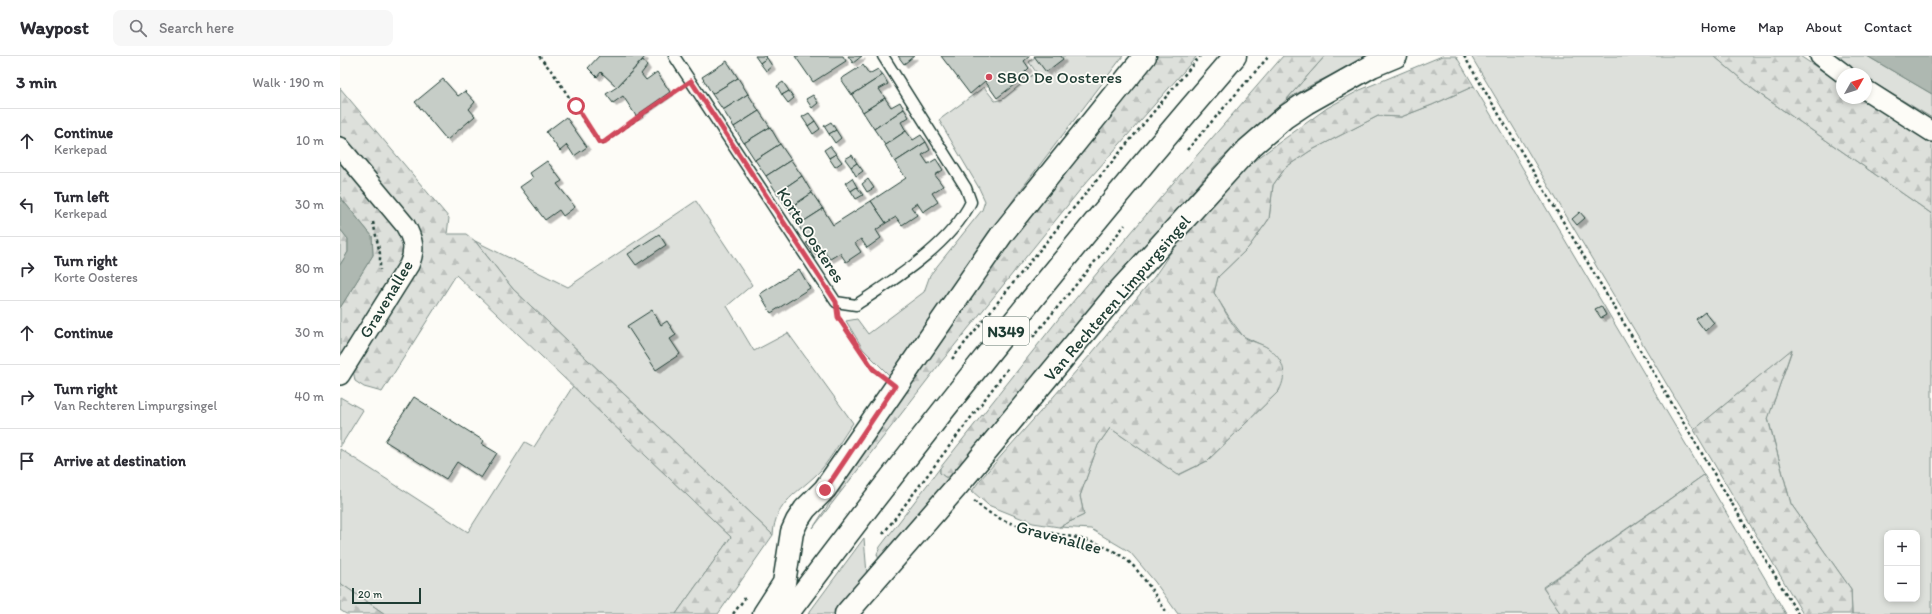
<!DOCTYPE html>
<html lang="en">
<head>
<meta charset="utf-8">
<style>
  body { margin:0; font-family:Itim,sans-serif; background:#f7f7f7; color:#2b2b33 }
  .controls { position:absolute; right:12px; bottom:12px; display:grid; overflow:hidden; border-radius:8px; box-shadow:0 2px 6px #0003 }
  .controls button { width:36px; height:36px; display:grid; place-items:center; padding:0; border:0; border-bottom:1px solid #e1e1e2; background:#fff; color:#2b2b33; font:20px sans-serif }
  .compass { position:absolute; left:1496px; top:12px; width:36px; height:36px; border-radius:50%; background:#fff; box-shadow:0 2px 6px #0003; rotate:51deg }
  .scale { position:absolute; left:12px; bottom:10px; width:69px; box-sizing:border-box; padding-left:4px; border:2px solid #1f3d34; border-top:0; font-size:11px; line-height:14px; white-space:nowrap; color:#1f3d34; -webkit-text-stroke:3px #fdfcf7; paint-order:stroke }
  .stop { position:absolute; width:12px; height:12px; margin:-9px; border:3px solid #d1495b; border-radius:50%; background:#fff }
  .stop.end { background:#d1495b; border-color:#fff; box-shadow:0 1px 4px #0008 }
  .list { margin:0; padding:0; list-style:none }
  h2 { display:flex; justify-content:space-between; align-items:center; height:52px; margin:0; padding:0 16px; font-size:17px }
  h2 small { font-size:13px; font-weight:400; color:#7c7c81 }
  .list li { display:grid; grid-template-columns:26px 1fr auto; gap:12px; align-items:center; box-sizing:border-box; height:64px; padding:0 16px; border-top:1px solid #e1e1e2 }
  .list b { display:block; font-size:15px; white-space:nowrap }
  .list p { margin:0; font-size:13px; white-space:nowrap; color:#7c7c81 }
  .list em { font-size:13px; font-style:normal; color:#7c7c81 }
  .icon { flex:none; width:22px; height:22px; fill:none; stroke:currentColor; stroke-width:2; stroke-linecap:round; stroke-linejoin:round }
  .map { position:relative; flex:none; width:1592px; height:558px; overflow:hidden }
  header { display:flex; align-items:center; gap:24px; box-sizing:border-box; height:56px; padding:0 20px; background:#fff; border-bottom:1px solid #e1e1e2 }
  header strong { font-size:19px }
  nav { display:flex; gap:22px; margin-inline-start:auto; font-size:14px }
  .search { width:280px; height:36px; background:#f7f7f7; display:flex; align-items:center; gap:10px; box-sizing:border-box; padding:0 14px; border-radius:8px; color:#7c7c81; font-size:15px }
  main { display:flex }
  aside { flex:1; background:#fff }
  .map>svg:first-child { display:block }
  .green { fill:#dde0db; stroke:#7e8e88; fill-rule:evenodd }
  .forest { fill:url(#forest-firs); stroke:#7e8e88 }
  .water { fill:#aeb8b1; stroke:#75877f }
  .building { fill:#c6cdc7; stroke:#1f3d34; filter:url(#shadow) }
  .lines { fill:none; stroke-linecap:round; stroke-linejoin:round }
  .service-casing { stroke:#1f3d34; stroke-width:13 }
  .minor-casing { stroke:#1f3d34; stroke-width:22 }
  .secondary-casing { stroke:#1f3d34; stroke-width:25 }
  .primary-casing { stroke:#1f3d34; stroke-width:25 }
  .path { stroke:#1f3d34; stroke-width:2.5; stroke-dasharray:3 3; stroke-linecap:butt }
  .service { stroke:#fdfcf7; stroke-width:10 }
  .minor { stroke:#fdfcf7; stroke-width:19 }
  .secondary { stroke:#fdfcf7; stroke-width:22 }
  .primary { stroke:#fdfcf7; stroke-width:22 }
  .route { stroke:#d1495b; stroke-width:5 }
  .poi-dot { fill:#d1495b; stroke:#fdfcf7; stroke-width:1.5 }
  .labels { text-anchor:middle; dominant-baseline:central; stroke-width:3.5; stroke-linejoin:round; paint-order:stroke }
  .shield { fill:#fdfcf7; stroke:#62766e; stroke-width:1 }
  .shield-label { font-size:16px; font-weight:bold; fill:#1f3d34 }
  .poi-label { font-size:17px; fill:#1f3d34; stroke:#fdfcf7; text-anchor:start }
  .street-label { font-size:17px; fill:#1f3d34; stroke:#fdfcf7 }
</style>
</head>
<body>
<header>
<strong>Waypost</strong>
<div class="search"><svg class="icon" aria-label="search" viewBox="0 0 24 24"><circle cx="10" cy="10" r="6"/><path d="M15 15l6 6"/></svg>Search here</div>
<nav><a>Home</a><a>Map</a><a>About</a><a>Contact</a></nav>
</header>
<main>
<aside>
<h2>3 min<small>Walk · 190 m</small></h2>
<ul class="list">
<li><svg class="icon" aria-label="ahead" viewBox="0 0 24 24"><path d="M12 20V5M6 11l6-6 6 6"/></svg><div><b>Continue</b><p>Kerkepad</p></div><em>10 m</em></li>
<li><svg class="icon" aria-label="left" viewBox="0 0 24 24"><path d="M17 20v-9H6M10 6l-5 5 5 5"/></svg><div><b>Turn left</b><p>Kerkepad</p></div><em>30 m</em></li>
<li><svg class="icon" aria-label="right" viewBox="0 0 24 24"><path d="M7 20v-9h11M14 6l5 5-5 5"/></svg><div><b>Turn right</b><p>Korte Oosteres</p></div><em>80 m</em></li>
<li><svg class="icon" aria-label="ahead" viewBox="0 0 24 24"><path d="M12 20V5M6 11l6-6 6 6"/></svg><div><b>Continue</b></div><em>30 m</em></li>
<li><svg class="icon" aria-label="right" viewBox="0 0 24 24"><path d="M7 20v-9h11M14 6l5 5-5 5"/></svg><div><b>Turn right</b><p>Van Rechteren Limpurgsingel</p></div><em>40 m</em></li>
<li><svg class="icon" aria-label="arrive" viewBox="0 0 24 24"><path d="M6 21V4h12l-3 4 3 4H6"/></svg><div><b>Arrive at destination</b></div></li>
</ul>
</aside>
<div class="map">
<svg width="1592" height="558" viewBox="0 0 1592 558">
  <defs>
    <pattern id="forest-firs" width="22" height="20" patternUnits="userSpaceOnUse"><rect width="22" height="20" fill="#dde0db"/><path d="M5 1l3.5 6h-7zM16 11l3.5 6h-7z" fill="#bdc1bd"/></pattern>
    <filter id="shadow"><feDropShadow dx="3.5" dy="3.5" stdDeviation="0" flood-color="#0004"/></filter>
  </defs>
  <rect width="100%" height="100%" fill="#fdfcf7"/>
  <filter id="ink" filterUnits="userSpaceOnUse"><feTurbulence type="fractalNoise" baseFrequency=".025" numOctaves="2"/><feDisplacementMap in="SourceGraphic" scale="8" xChannelSelector="R" yChannelSelector="G"/><feConvolveMatrix kernelMatrix="1 2 1 2 8 2 1 2 1" color-interpolation-filters="sRGB"/></filter>
  <g filter="url(#ink)">
    <g class="green">
      <polygon points="696,0 783,0 676,140 552,322 523,293 506,265 517,263 528,278 584,236 590,219 642,154 645,145 639,132 599,64 644,31 655,45 663,43 696,16 689,6"/>
      <polygon points="985,0 1034,0 975,27 946,44"/>
      <path d="M1131,0H1374L1414,34L1592,158V558H1512L1511,533L1451,448L1428,362L1452,294L1354,374ZM1547,477H1577V543H1547Z"/>
      <polygon points="1495,0 1527,0 1592,38 1592,62 1527,23 1526,18 1520,18"/>
      <polygon points="1134,30 1364,419 1203,531 1221,558 838,558 815,526 790,496 751,473 719,471 744,459 740,440 758,389 770,372 839,419 867,405 939,335 928,292 903,280 891,264 874,237 878,221 908,192 929,163 933,129 946,111 970,95 1038,60 1061,61 1092,49"/>
      <path d="M356,145L412,229L387,250L414,295L448,277L513,367C502,382 492,401 480,415C459,437 435,445 433,479L173,233L135,185L228,231Z"/>
      <polygon points="233,330 391,481 336,558 45,558 0,527 0,393 128,476 185,386 194,391"/>
      <polygon points="0,341 23,354 0,391"/>
      <polygon points="600,412 600,417 605,421 610,421 539,504 537,498 540,491"/>
      <polygon points="524,482 527,518 494,558 468,558"/>
    </g>
    <g class="forest">
      <polygon points="816,0 857,0 744,129 602,305 473,472 578,312 707,136"/>
      <polygon points="943,0 985,0 946,44 881,103 820,173 610,421 605,421 600,417 600,412 720,261 833,127"/>
      <path d="M1102,0H1116L1134,30L1092,49L1061,61L1038,60L970,95L946,111L933,129L929,163L908,192L878,221L874,237C883,250 891,270 903,280C910,286 921,287 928,292C944,304 948,317 939,335L867,405L838,419L770,372L758,389L740,440L744,459L719,471L693,467L648,449L632,435L640,424L752,297L814,221L837,187L877,141L911,107L987,52L1020,34Z"/>
      <polygon points="1374,0 1460,0 1502,28 1502,42 1523,42 1592,86 1592,158 1414,34"/>
      <polygon points="0,32 109,162 107,178 126,178 135,185 173,233 433,479 378,558 336,558 391,481 116,219 42,336 24,331 15,325 13,313 77,211 74,170 0,82"/>
      <polygon points="0,102 60,173 66,197 0,306 0,252 33,199 32,180 0,141"/>
      <polygon points="0,173 8,183 8,196 0,209"/>
      <polygon points="1452,293 1428,363 1451,448 1511,533 1512,558 1463,558 1354,374"/>
      <polygon points="1364,419 1446,558 1221,558 1203,532"/>
      <polygon points="0,527 45,558 6,558 0,554"/>
    </g>
    <g class="water">
      <polygon points="1527,0 1592,0 1592,38"/>
      <polygon points="0,141 32,180 33,199 0,252 0,209 8,196 8,183 0,173"/>
    </g>
    <g class="building">
      <polygon points="259,0 304,0 305,1 277,31 261,16 257,21 248,12"/>
      <polygon points="415,0 425,0 427,2 420,7"/>
      <polygon points="455,0 503,0 506,5 473,26"/>
      <polygon points="508,0 522,0 513,7"/>
      <polygon points="558,0 574,0 564,8"/>
      <polygon points="601,0 690,0 684,5 689,12 681,20 683,22 657,42 645,25 630,38"/>
      <polygon points="694,0 721,0 723,3 706,16"/>
      <polygon points="427,2 432,10 426,15 420,7"/>
      <polygon points="303,4 307,10 301,18 306,24 317,16 330,36 296,60 283,40 273,47 266,38 277,31"/>
      <polygon points="387,5 398,22 372,38 362,21"/>
      <polygon points="523,9 529,18 538,13 543,19 512,39 501,23"/>
      <polygon points="543,19 548,28 539,33 545,42 523,56 512,39"/>
      <polygon points="398,22 408,38 383,54 372,38"/>
      <polygon points="103,23 118,40 125,35 135,46 129,53 135,60 107,84 75,46"/>
      <polygon points="443,26 449,35 442,39 437,30"/>
      <polygon points="449,35 454,42 448,47 442,39"/>
      <polygon points="408,38 419,55 394,71 383,54"/>
      <polygon points="473,39 478,47 472,52 466,43"/>
      <polygon points="545,42 551,51 560,46 564,53 534,73 523,56"/>
      <polygon points="564,53 569,61 561,66 566,75 545,89 534,73"/>
      <polygon points="419,55 430,71 404,87 394,71"/>
      <polygon points="469,57 475,65 468,70 462,61"/>
      <polygon points="226,61 247,91 234,100 227,89 220,95 206,76"/>
      <polygon points="475,65 480,73 473,78 468,70"/>
      <polygon points="491,66 496,74 489,78 484,70"/>
      <polygon points="430,71 440,88 415,104 404,87"/>
      <polygon points="496,74 501,82 495,87 489,78"/>
      <polygon points="566,75 573,84 581,79 586,86 555,106 545,89"/>
      <polygon points="586,86 590,94 582,99 588,108 596,103 603,114 595,119 603,130 592,137 598,146 583,156 577,147 571,151 577,159 562,169 556,161 546,167 531,145 566,122 555,106"/>
      <polygon points="440,88 451,104 426,120 415,104"/>
      <polygon points="490,90 496,98 489,102 484,94"/>
      <polygon points="496,98 502,106 495,111 489,102"/>
      <polygon points="512,99 517,107 511,111 505,103"/>
      <polygon points="451,104 462,120 437,137 426,120"/>
      <polygon points="207,105 222,125 217,128 235,151 223,160 219,154 205,164 180,131 193,122 190,117"/>
      <polygon points="517,107 523,115 516,120 511,111"/>
      <polygon points="462,120 472,137 448,153 437,137"/>
      <polygon points="512,122 517,131 511,135 505,127"/>
      <polygon points="528,123 534,132 527,136 522,128"/>
      <polygon points="517,131 523,139 516,143 511,135"/>
      <polygon points="472,137 483,153 458,169 448,153"/>
      <polygon points="531,145 546,167 536,174 541,182 527,192 521,183 515,187 521,196 506,206 500,197 490,203 482,193 474,198 466,187 469,186 458,169 483,153 493,169"/>
      <polygon points="1240,156 1245,162 1237,169 1232,163"/>
      <polygon points="319,178 326,189 296,209 288,198"/>
      <polygon points="459,213 470,232 431,257 420,238"/>
      <polygon points="1261,250 1266,259 1261,262 1255,253"/>
      <polygon points="312,254 321,269 327,265 336,279 330,283 340,298 316,314 287,270"/>
      <polygon points="1365,256 1374,267 1365,275 1356,263"/>
      <polygon points="74,341 144,385 142,388 157,397 141,422 117,406 106,423 45,385"/>
    </g>
    <g class="lines">
      <g class="service-casing">
        <path id="service" d="M334,0L496,246L516,249C555,223 610,189 631,146L626,132L543,0"/>
      </g>
      <g class="minor-casing">
        <g id="minor">
          <polyline points="1480,0 1504,18"/>
          <polyline points="1526,34 1592,76"/>
          <path d="M0,91L65,169C73,183 76,194 69,209L0,319"/>
        </g>
      </g>
      <g class="secondary-casing">
        <g id="secondary">
          <polyline points="424,558 444,527 452,476 457,465 465,453 485,433 662,178 805,0"/>
          <polyline points="506,558 618,429 778,236 908,93 945,61 966,47 1032,10 1056,0"/>
        </g>
      </g>
      <g class="primary-casing">
        <path id="primary" d="M447,558C590,367 739,181 895,0"/>
      </g>
      <g class="path">
        <polyline points="199,0 213,17 259,86 263,87 336,35"/>
        <polyline points="1124,0 1458,558"/>
        <polyline points="847,94 929,0"/>
        <polyline points="33,166 40,198 40,214"/>
        <polyline points="500,263 533,313 539,318"/>
        <polyline points="693,281 785,169"/>
        <polyline points="612,303 732,154 860,0"/>
        <path d="M634,445C678,486 738,469 783,501C802,515 814,539 828,558"/>
        <polyline points="543,478 669,311"/>
        <polyline points="393,558 405,542"/>
      </g>
      <use href="#service" class="service"/>
      <use href="#minor" class="minor"/>
      <use href="#secondary" class="secondary"/>
      <use href="#primary" class="primary"/>
    </g>
  </g>
  <g class="lines" filter="url(#ink)">
    <polyline class="route" points="236,50 259,86 263,87 302,58 351,25 496,246 498,261 533,313 555,330 485,434"/>
  </g>
  <circle class="poi-dot" cx="649" cy="21" r="4"/>
  <g class="labels">
    <rect class="shield" x="643" y="261" width="46" height="28" rx="3"/>
    <g class="shield-label">
      <text x="666" y="275">N349</text>
    </g>
    <g class="poi-label">
      <text x="657" y="21">SBO De Oosteres</text>
    </g>
    <g class="street-label">
      <text transform="translate(471 179) rotate(57)">Korte Oosteres</text>
      <text transform="translate(777 242) rotate(-49)">Van Rechteren Limpurgsingel</text>
      <text transform="translate(46 243) rotate(-59)">Gravenallee</text>
      <text transform="translate(719 481) rotate(15)">Gravenallee</text>
    </g>
  </g>
</svg>
<div class="controls">
<button>+</button>
<button>−</button>
</div>
<svg class="compass" viewBox="-18 -18 36 36"><path d="M0-13l5 13h-10z" fill="#e53935"/><path d="M0 13l5-13h-10z" fill="#7c7c81"/></svg>
<div class="scale">20 m</div>
<div class="stop" style="left:236px;top:50px"></div>
<div class="stop end" style="left:485px;top:434px"></div>
</div>
</main>
</body>
</html>
